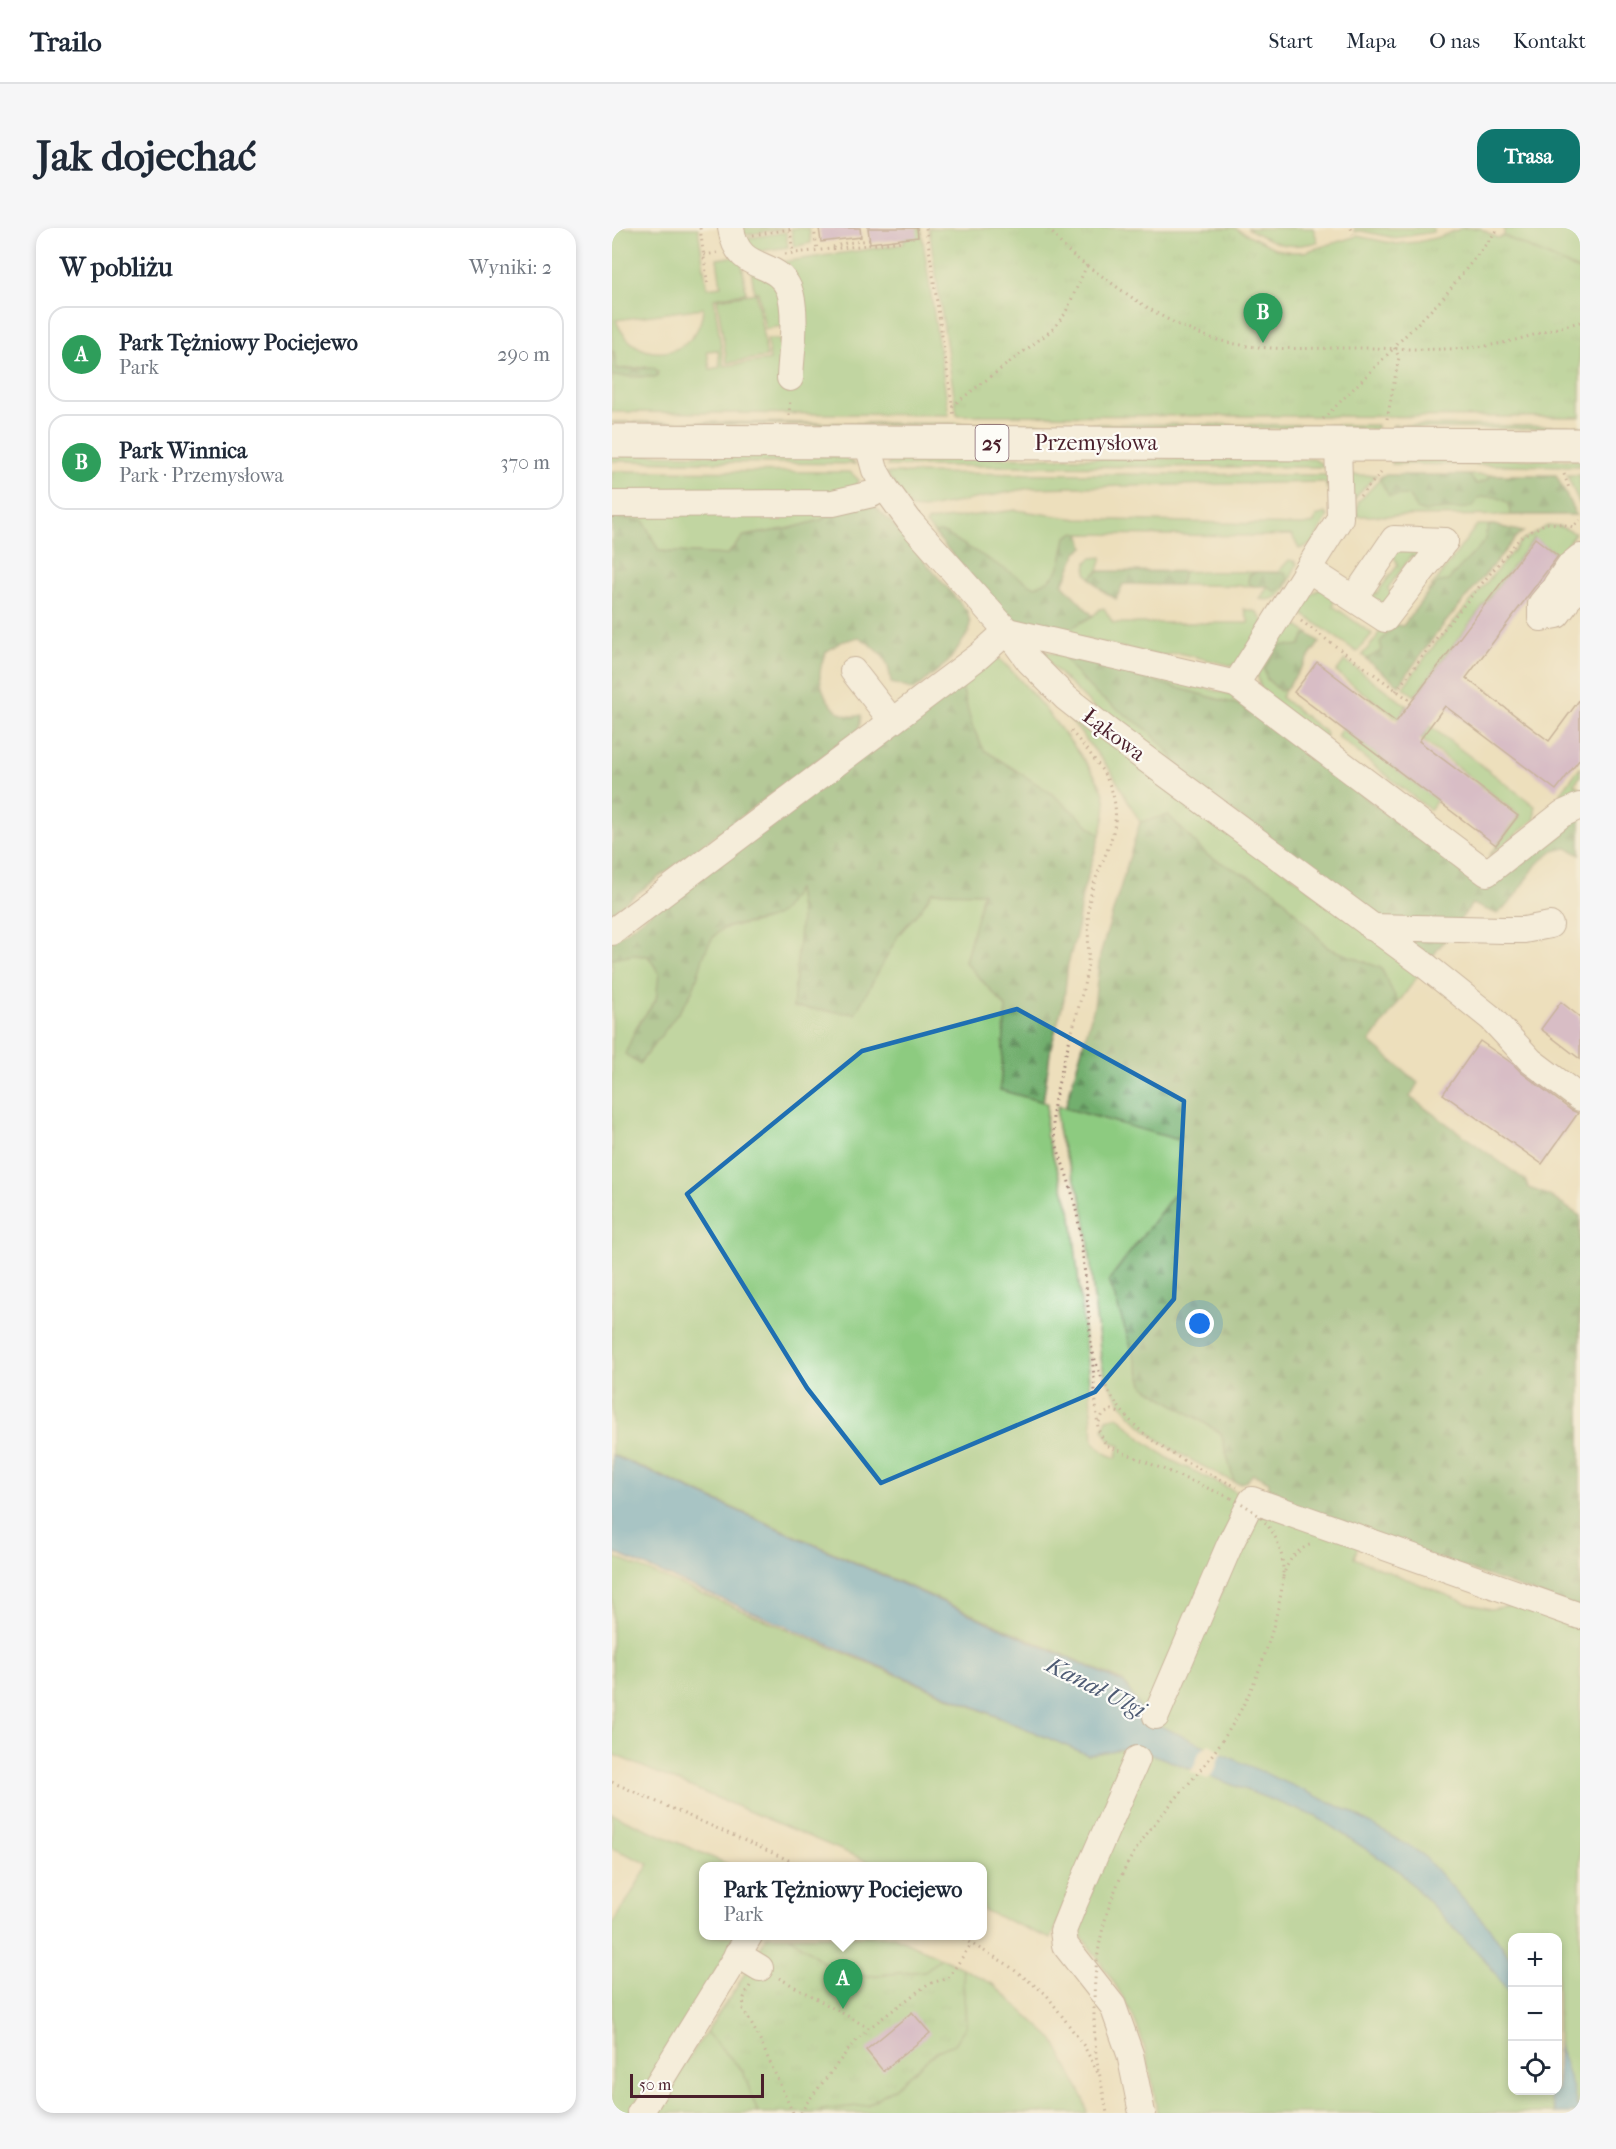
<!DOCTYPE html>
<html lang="pl">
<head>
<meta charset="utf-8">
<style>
  body { margin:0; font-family:"IM FELL French Canon",serif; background:#f6f6f7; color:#1f2937 }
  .controls { position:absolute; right:18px; bottom:18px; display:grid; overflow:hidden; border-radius:12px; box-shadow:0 3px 9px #0003 }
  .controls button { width:54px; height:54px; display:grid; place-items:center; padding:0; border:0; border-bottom:2px solid #e0e1e3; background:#fff; color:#1f2937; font:30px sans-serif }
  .scale { position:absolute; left:18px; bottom:15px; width:134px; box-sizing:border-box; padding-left:6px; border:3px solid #4a1f2b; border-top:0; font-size:16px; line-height:21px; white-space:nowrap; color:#4a1f2b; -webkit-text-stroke:4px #fdfcf7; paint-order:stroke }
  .you { position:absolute; left:588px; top:1096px; width:21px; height:21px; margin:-15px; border:4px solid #fff; border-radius:50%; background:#1a73e8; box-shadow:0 0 0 9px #1a73e833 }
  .badge { display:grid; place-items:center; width:39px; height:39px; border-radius:50%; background:#0f766e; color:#fff; font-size:20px; font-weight:700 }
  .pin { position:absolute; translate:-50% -50px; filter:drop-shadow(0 2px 3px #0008) }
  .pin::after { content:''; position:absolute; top:32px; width:21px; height:18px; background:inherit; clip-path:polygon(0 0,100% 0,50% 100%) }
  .popup { position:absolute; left:87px; top:1634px; width:288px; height:78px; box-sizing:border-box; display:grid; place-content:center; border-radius:12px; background:#fff; filter:drop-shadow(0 2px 4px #0005); font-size:20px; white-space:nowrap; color:#747a83 }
  .popup b { font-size:22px; color:#1f2937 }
  .popup::after { content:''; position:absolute; left:50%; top:100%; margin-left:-12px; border:12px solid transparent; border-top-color:#fff }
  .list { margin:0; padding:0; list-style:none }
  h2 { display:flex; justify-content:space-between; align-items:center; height:78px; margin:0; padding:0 24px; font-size:26px }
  h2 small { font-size:20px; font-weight:400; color:#747a83 }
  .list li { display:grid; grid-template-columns:39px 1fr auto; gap:18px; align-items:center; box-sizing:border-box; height:96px; margin:0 12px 12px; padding:0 12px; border:2px solid #e0e1e3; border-radius:18px }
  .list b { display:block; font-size:22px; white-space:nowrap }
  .list p { margin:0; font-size:20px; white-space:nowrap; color:#747a83 }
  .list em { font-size:20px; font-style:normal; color:#747a83 }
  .icon { flex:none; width:33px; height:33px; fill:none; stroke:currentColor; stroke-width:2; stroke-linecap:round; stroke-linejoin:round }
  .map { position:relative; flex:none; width:968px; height:1885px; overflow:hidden; border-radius:18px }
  header { display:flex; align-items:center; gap:36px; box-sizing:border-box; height:84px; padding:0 30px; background:#fff; border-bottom:2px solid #e0e1e3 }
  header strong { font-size:28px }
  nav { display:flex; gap:33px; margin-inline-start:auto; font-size:21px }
  .intro { display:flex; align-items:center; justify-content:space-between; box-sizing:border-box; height:144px; padding:0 36px }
  h1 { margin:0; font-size:42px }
  .button { padding:15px 27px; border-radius:18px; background:#0f766e; color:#fff; font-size:21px; font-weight:700 }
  main { display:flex; gap:36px; padding:0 36px }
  aside { flex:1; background:#fff; border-radius:18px; box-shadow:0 3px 9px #0003 }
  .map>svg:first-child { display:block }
  .grass { fill:#8dcb80; stroke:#6c7556; stroke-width:1.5; fill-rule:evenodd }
  .forest { fill:url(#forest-firs); stroke:#5e674c; stroke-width:1.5 }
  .park { fill:url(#park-tufts); stroke:#6c7556; stroke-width:1.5 }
  .water { fill:#54a4ce; stroke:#4f627c; stroke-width:1.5 }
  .pier { fill:#eddfbc }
  .building { fill:#be94d1 }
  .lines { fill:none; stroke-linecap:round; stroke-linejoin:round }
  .minor-casing { stroke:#9c7f74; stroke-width:28 }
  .major-casing { stroke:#9c7f74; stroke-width:35 }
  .path { stroke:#9c7f74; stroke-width:3; stroke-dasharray:1.5 4.5; stroke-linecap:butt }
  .minor { stroke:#fff; stroke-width:26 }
  .major { stroke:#fff; stroke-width:33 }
  .path-bridge { stroke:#9c7f74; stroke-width:3; stroke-dasharray:1.5 4.5; stroke-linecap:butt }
  .marked { fill:none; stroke:#1f6fb2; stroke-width:4.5; stroke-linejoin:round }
  .labels { text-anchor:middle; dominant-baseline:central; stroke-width:4.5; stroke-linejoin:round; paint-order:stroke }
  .shield { fill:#fdfcf7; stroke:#806168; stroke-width:1.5 }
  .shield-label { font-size:21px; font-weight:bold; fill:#4a1f2b }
  .street-label { font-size:22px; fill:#4a1f2b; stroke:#fdfcf7 }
  .water-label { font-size:24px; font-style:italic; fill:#4e5b74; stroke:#fdfcf7 }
</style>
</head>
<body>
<header>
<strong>Trailo</strong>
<nav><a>Start</a><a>Mapa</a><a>O nas</a><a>Kontakt</a></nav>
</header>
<div class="intro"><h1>Jak dojechać</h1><a class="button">Trasa</a></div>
<main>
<aside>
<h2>W pobliżu<small>Wyniki: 2</small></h2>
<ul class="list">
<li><span class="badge" style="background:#2e9e5b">A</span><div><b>Park Tężniowy Pociejewo</b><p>Park</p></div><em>290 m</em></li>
<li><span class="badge" style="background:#2e9e5b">B</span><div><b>Park Winnica</b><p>Park · Przemysłowa</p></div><em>370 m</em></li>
</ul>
</aside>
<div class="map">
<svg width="968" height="1885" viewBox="0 0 968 1885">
  <defs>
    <pattern id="forest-firs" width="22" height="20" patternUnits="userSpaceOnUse" patternTransform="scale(1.5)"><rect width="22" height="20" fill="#72af6e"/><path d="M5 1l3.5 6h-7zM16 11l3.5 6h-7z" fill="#608e5b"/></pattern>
    <pattern id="park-tufts" width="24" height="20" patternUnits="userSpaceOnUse" patternTransform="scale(1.5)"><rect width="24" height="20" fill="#8dcb80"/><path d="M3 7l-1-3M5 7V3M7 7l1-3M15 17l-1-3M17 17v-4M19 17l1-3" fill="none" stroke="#7bae6f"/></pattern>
  </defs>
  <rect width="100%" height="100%" fill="#fdfcf7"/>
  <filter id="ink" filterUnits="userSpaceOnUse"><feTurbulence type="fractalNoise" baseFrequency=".0167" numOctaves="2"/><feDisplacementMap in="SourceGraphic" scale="12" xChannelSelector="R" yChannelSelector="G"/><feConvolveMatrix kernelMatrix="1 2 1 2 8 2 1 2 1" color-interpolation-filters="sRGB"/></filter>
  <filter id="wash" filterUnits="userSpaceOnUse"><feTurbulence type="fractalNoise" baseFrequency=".008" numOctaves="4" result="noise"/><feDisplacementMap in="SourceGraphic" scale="24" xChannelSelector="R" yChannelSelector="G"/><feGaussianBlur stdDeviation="1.35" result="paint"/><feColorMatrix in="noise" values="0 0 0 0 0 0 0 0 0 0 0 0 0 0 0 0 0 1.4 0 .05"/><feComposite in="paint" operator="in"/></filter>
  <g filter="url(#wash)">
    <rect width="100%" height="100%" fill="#eddfbc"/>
    <g class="grass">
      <path d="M0,0H86L95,60L109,58L105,31L125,28L130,34L134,65L102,70L112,138L158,132L155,111H165L171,116L185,78L156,36L292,16L290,0H309L337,187L0,184V148L45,149L34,139L4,141L2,124L0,123ZM91,80C88,132 22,141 4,92ZM106,122L108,139L98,141L95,123Z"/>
      <polygon points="131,0 175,0 132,7"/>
      <polygon points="179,0 197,0 199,15 182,19"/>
      <path d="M635,0H701L706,14C672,22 664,16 635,0Z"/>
      <polygon points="742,0 821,0 822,4 783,10 749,3 743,4"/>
      <polygon points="892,0 968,0 968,43 892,8"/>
      <polygon points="174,4 176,19 135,25 129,11"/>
      <polygon points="139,40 166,53 171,98 153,101 146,64 142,64"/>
      <polygon points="144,65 155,129 115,135 105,71"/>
      <polygon points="0,194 765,197 765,201 0,195"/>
      <polygon points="781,197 968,198 968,201 781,200"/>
      <polygon points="0,226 233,228 243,236 0,233"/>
      <polygon points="285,229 702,231 715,239 275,238 279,232"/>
      <polygon points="780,230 968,232 968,238 780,236"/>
      <polygon points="0,243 238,244 247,252 238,264 0,274"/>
      <polygon points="274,245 719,247 715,261 713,254 418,260 312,281 299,280"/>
      <polygon points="738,247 764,247 737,277"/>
      <polygon points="772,247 944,247 964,287 745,288 746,274"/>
      <polygon points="955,247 968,247 968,277"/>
      <polygon points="234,278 209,292 179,300 132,308 115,327 47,323 31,292 0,291 0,284"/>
      <polygon points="404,282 466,291 691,297 702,295 704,288 713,285 716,288 700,316 687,321 680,307 648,308 468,306 472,319 465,324 451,357 481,388 488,381 492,380 501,395 637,395 632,381 645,384 652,395 626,439 567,425 548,428 406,396 314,296 317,293"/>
      <polygon points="865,297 881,297 911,304 905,308 824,406 787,457 750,427 763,412 770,399 777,396 791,398"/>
      <polygon points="935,298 947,298 963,305 947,328 922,310 803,468 791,459 824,415 910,312"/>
      <polygon points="783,322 808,322 806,339 800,327 776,360 781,373 766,379 755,360 758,355 764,366 786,337 780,325"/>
      <path d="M490,329L486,343L666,344L677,332L682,333L685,336C676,354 672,376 648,371L656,358L511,356L504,371L491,363L474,345L475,334L479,330Z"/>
      <polygon points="711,359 723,366 721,378 760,406 745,424 688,384 697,368"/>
      <polygon points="675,391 697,406 693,407 688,417 680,419 655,451 668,463 674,461 669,469 713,504 714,508 711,512 650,465 645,446"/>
      <polygon points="423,421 618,466 863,652 630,478 453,428 485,467 536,502 557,524 576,551 480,478"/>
      <path d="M381,426C401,438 486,544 492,566C496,580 492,593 488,607L439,565L372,522L360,498L348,451Z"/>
      <polygon points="733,432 795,478 786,491 724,444"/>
      <polygon points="440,469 809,744 786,775 769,740 716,720 663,662 596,628 556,587 528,594 499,543"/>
      <polygon points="818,498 923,578 923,591 876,629 908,588 809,511"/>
      <polygon points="730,500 825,572 818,582 725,508"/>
      <polygon points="968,539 968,548 962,556 968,560 968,570 955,570 948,566"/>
      <path d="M185,661L189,689L242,786L287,706L309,681L320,663L371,665L353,734L394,779L388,862L435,875L434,906L460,988L478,1163L481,1213L494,1226L504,1230L508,1218L498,1213L491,1201L495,1191L506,1188L532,1213L559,1232L625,1264L627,1273L537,1493L511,1453L0,1226V731L20,727L36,728L48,745L44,772L25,798L78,767C84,749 91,714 107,703C113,699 122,698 129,697C162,693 167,687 185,661Z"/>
      <path d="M446,878L567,912V960L497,1052L532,1158L609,1205L622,1254C572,1229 514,1202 493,1146C488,1135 488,1121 487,1110C479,1065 480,1018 470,974C463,944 440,910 446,878Z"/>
      <polygon points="646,1284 747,1315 742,1330 855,1375 879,1381 905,1376 968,1395 968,1885 946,1815 945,1710 900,1710 900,1733 879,1702 810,1626 737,1583 548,1498"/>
      <polygon points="0,1328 476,1527 526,1518 484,1608 439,1711 371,1682 370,1638 267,1638 0,1526"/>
      <path d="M537,1525L705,1589L786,1642L874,1733L898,1764L900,1769V1862L936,1863L943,1885H545C541,1854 535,1820 522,1791C509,1761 483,1727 464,1701Z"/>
      <polygon points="0,1586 120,1638 92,1638 92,1708 125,1708 18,1885 0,1885 0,1698 37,1636 0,1620"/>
      <polygon points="177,1708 282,1708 329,1730 313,1743 231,1750"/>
      <polygon points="350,1740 381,1756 442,1812 472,1871 475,1885 209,1885 209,1882 255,1877 282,1860 325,1823 342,1816 354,1797"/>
      <polygon points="94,1804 131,1843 146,1885 40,1885"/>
    </g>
    <g class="forest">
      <polygon points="0,123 2,124 5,141 43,140 46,144 45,149 0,148"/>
      <path d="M772,247H857L864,256L873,253L879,247H944L964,287H898L897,276C887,268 878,267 866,270C864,273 863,276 861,278C855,283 826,279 813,284L805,281L796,267L777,268L767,250Z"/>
      <path d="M261,277L279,294L355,383L358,394L357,404L336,434L302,462L279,455C277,429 268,423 247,409L229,414L214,424C211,431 208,439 208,447C209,468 225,494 249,487L247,501L0,684V291L31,292L47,323L115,327L132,308L179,300L209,292L234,278Z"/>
      <path d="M881,297L911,304L905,308L824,406L787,457L756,433L755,431L770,422L768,414L783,397L791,398L815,366L827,354L836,353C848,337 862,327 874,311V305L877,298Z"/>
      <path d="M328,304L334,306L423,359C451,348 448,335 454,309L463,304L468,306L472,319L465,324L451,357L481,388L448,406L406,396L393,388L322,305Z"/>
      <polygon points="486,343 572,344 567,357 511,356 504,371 491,363 478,350"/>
      <polygon points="644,344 673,345 676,351 672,358 663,364 656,358 641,358 636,354 637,347"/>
      <path d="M697,406L708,414L674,461L668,463L655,451L652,441L667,418C674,416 680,419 688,417L693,407Z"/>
      <polygon points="452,428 630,478 863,652 968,588 968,627 955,620 942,623 925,636 898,675 885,686 860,676 820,729 576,551 557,524 536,502 485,467 461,442"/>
      <path d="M348,451L360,498L372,522L439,565L488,607L470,667L464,707L456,736L452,772L439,819L431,874L388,862L394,779L353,734L371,665L320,664L309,681L287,706L243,786L181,779L189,689L185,661C180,668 175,679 169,684C150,699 116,692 104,706C88,724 89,749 77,769C62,792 44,814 27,836L13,826L25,798L44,772L47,745L36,728L20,727L0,731V714Z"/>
      <path d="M556,587L596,628L663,662L716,720L769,740L786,775L758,814L806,855L798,869L913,952L917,960L936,967L968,988V1381L659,1270L656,1263L657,1254L641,1246C635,1253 632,1257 622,1254L609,1205L532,1158L497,1052L567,960V912L453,880L482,778L488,727L528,594Z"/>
    </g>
    <g class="park">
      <polygon points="317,0 623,0 664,21 680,24 692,24 745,8 784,16 806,14 827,9 850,0 868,0 885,10 892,8 968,43 968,189 345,187"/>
      <polygon points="155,1708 177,1708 231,1750 313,1743 329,1730 350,1740 354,1798 342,1816 325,1823 282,1860 255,1877 209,1882 209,1885 146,1885 131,1843 94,1804 124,1760"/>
    </g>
    <g class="water">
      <polygon points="0,1227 512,1455 537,1493 737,1583 810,1626 879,1702 900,1733 900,1769 874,1733 786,1642 705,1589 537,1525 525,1518 476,1527 0,1324"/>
      <polygon points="946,1815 960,1858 967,1885 943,1885 936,1863 945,1862"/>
    </g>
    <polygon class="pier" points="597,1516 611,1523 607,1529 603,1542 596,1551 578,1544 583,1538 587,1525"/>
    <g id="blocks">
      <g class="building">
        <polygon points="207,0 248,0 249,9 209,14"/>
        <polygon points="256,0 305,0 306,9 258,15"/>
        <polygon points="923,310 946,328 854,450 937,513 968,471 968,531 944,562 833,478 807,513 906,588 884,617 682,464 705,434 784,494"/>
        <polygon points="949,774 968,789 968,831 929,801"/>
        <polygon points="868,813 901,836 910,845 959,882 966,885 930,936 831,866"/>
        <polygon points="300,1784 318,1805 271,1843 254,1822"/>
      </g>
    </g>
  </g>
  <g filter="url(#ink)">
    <use href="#blocks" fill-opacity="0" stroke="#9c7f74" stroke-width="1.5"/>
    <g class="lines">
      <g class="minor-casing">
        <g id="minor">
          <path d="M119,0C126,47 163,29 177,61C186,84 179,125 178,150"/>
          <polyline points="255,213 263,242 272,258 298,294 395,403 417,433 454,470 496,503 814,738 879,790 919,833 968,870"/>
          <polyline points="0,276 221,275 260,266 272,258"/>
          <polyline points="696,341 773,391 833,313"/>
          <polyline points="944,357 957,338 968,329"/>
          <polyline points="939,364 929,376 929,390 945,387 954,375"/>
          <polyline points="959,368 968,355"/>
          <polyline points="742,370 782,311 833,313"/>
          <polyline points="241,443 280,493"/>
          <polyline points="624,456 875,645 950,586 968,578"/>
          <polyline points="759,699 892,702 912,702 938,697"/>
          <polyline points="0,704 367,428 395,403 624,456 728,290 726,216"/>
          <polyline points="544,1488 618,1316 640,1272 968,1388"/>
          <polyline points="525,1531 461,1678 451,1703 453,1717 501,1778 518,1826 530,1885"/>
          <polyline points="125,1726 148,1740"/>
          <polyline points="28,1885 137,1708"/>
        </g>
      </g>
      <g class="major-casing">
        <polyline id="major" points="0,213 968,217"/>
      </g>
      <g class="path">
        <polyline points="88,0 96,59"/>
        <polyline points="202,0 205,22"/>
        <polyline points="314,0 342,189"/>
        <path d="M437,0C455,27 469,33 494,51C532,79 573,106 619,115C655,123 693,120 729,120C778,119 831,125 880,117C909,112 939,101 968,94"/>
        <polyline points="739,0 741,6"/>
        <polyline points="178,2 181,25"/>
        <polyline points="141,7 178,1"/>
        <polyline points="221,19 234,15 258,12"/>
        <polyline points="173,26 292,13"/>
        <polyline points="92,27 105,25"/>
        <polyline points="340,178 440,102 453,86 475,37"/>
        <polyline points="177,188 178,170"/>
        <polyline points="711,191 782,120"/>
        <polyline points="775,191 787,129 782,119 830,71 887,0"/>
        <polyline points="952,246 958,263"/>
        <polyline points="748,268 769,245"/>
        <polyline points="689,393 799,473"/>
        <polyline points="784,463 826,408 908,310 934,295 949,296 961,299 968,292"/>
        <path d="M459,503C475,522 497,545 502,571C509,605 489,631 480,662C472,690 480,719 474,748C467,782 456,815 448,849C445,862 441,876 441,889C440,910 449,930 456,951C463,974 468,997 470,1022C473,1044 475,1067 477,1089C478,1100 478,1111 480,1121C500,1200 557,1227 625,1259"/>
        <polyline points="480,1125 486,1201 494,1217 619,1270"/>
        <polyline points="487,1194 491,1186 500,1182 510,1186"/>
        <path d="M671,1349C675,1333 684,1322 700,1316"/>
        <polyline points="0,1554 190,1638"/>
        <polyline points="346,1708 393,1735 434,1766 472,1818 487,1847"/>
        <polyline points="167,1750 257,1800"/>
        <polyline points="138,1758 132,1770 131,1781 145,1806 181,1885"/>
        <polyline points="483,1811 484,1828 495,1885"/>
        <polyline points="189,1885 194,1876 240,1817 257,1800 316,1756 336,1750 360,1715"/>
      </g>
      <use href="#minor" class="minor"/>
      <use href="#major" class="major"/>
      <path class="path-bridge" d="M483,1811C479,1749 486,1690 516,1635C540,1591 577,1560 605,1520C634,1480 652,1436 664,1388C669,1368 674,1346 669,1325C663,1299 643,1281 619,1270"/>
    </g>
  </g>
  <path d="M0 0H968V1885H0ZM405,781L572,873L562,1071L483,1164L269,1255L195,1160L75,966L250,823Z" fill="#eddfbc" fill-opacity=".55" fill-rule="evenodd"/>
  <path class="marked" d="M405,781L572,873L562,1071L483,1164L269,1255L195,1160L75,966L250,823Z"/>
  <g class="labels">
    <rect class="shield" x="363.5" y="197" width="33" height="36" rx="4.5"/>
    <g class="shield-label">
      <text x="380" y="215">25</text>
    </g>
    <g class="street-label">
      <text x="484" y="215">Przemysłowa</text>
      <text transform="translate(502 507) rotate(37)">Łąkowa</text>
    </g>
    <g class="water-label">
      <text transform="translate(484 1459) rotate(27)">Kanał Ulgi</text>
    </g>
  </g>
</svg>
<div class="controls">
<button>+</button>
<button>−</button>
<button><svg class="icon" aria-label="locate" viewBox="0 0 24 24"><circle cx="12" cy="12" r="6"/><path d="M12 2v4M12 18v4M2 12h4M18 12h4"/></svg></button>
</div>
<div class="scale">50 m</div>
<div class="you"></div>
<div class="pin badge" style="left:231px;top:1781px;background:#2e9e5b">A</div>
<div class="popup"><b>Park Tężniowy Pociejewo</b>Park</div>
<div class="pin badge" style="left:651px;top:115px;background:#2e9e5b">B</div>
</div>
</main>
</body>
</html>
